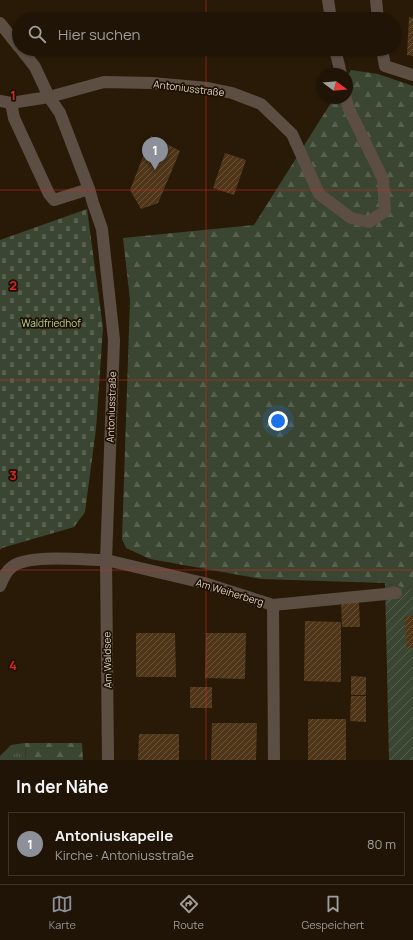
<!DOCTYPE html>
<html lang="de">
<head>
<meta charset="utf-8">
<style>
  body { margin:0; font-family:Manrope,sans-serif; background:#271d10; color:#f1f3f6 }
  .compass { position:absolute; left:317px; top:68px; width:36px; height:36px; border-radius:50%; background:#1f1406; box-shadow:0 1px 3px #0004; rotate:106deg }
  .you { position:absolute; left:278px; top:421px; width:14px; height:14px; margin:-10px; border:3px solid #fff; border-radius:50%; background:#1a73e8; box-shadow:0 0 0 6px #1a73e833 }
  .badge { display:grid; place-items:center; width:26px; height:26px; border-radius:50%; background:#8c9099; color:#fff; font-size:13px; font-weight:700 }
  .pin { position:absolute; translate:-50% -33px; filter:drop-shadow(0 1px 2px #0008) }
  .pin::after { content:''; position:absolute; top:21px; width:14px; height:12px; background:inherit; clip-path:polygon(0 0,100% 0,50% 100%) }
  .list { margin:0; padding:0; list-style:none }
  h2 { display:flex; justify-content:space-between; align-items:center; height:52px; margin:0; padding:0 16px; font-size:17px }
  h2 small { font-size:13px; font-weight:400; color:#a19e9b }
  .list li { display:grid; grid-template-columns:26px 1fr auto; gap:12px; align-items:center; box-sizing:border-box; height:64px; margin:0 8px 8px; padding:0 8px; border:1px solid #3c3328; border-radius:0px }
  .list b { display:block; font-size:15px; white-space:nowrap }
  .list p { margin:0; font-size:13px; white-space:nowrap; color:#a19e9b }
  .list em { font-size:13px; font-style:normal; color:#a19e9b }
  .icon { flex:none; width:22px; height:22px; fill:none; stroke:currentColor; stroke-width:2; stroke-linecap:round; stroke-linejoin:round }
  .map { position:relative; flex:none; width:413px; height:760px; overflow:hidden }
  .search { position:absolute; background:#1f1406; box-shadow:0 1px 3px #0004; left:12px; right:12px; top:12px; height:44px; display:flex; align-items:center; gap:10px; box-sizing:border-box; padding:0 14px; border-radius:22px; color:#a19e9b; font-size:15px }
  .sheet { height:124px; background:#1f1406 }
  nav { display:flex; justify-content:space-around; align-items:center; box-sizing:border-box; height:56px; border-top:1px solid #3c3328; background:#1f1406; font-size:11px; color:#a19e9b }
  nav a { display:grid; justify-items:center; gap:2px }
  nav .on { color:#8c9099 }
  .map>svg:first-child { display:block }
  .grass { fill:url(#grass-tufts) }
  .forest { fill:url(#forest-firs) }
  .cemetery { fill:url(#cemetery-stones) }
  .garden { fill:url(#garden-furrows) }
  .building { fill:url(#building-hatch) }
  .lines { fill:none; stroke-linecap:round; stroke-linejoin:round }
  .lane { stroke:#5d4e44; stroke-width:12 }
  .street { stroke:#5d4e44; stroke-width:12 }
  .grid { fill:none; stroke:#d62828; stroke-width:1; stroke-opacity:0.55 }
  .labels { text-anchor:middle; dominant-baseline:central; stroke-width:3.5; stroke-linejoin:round; paint-order:stroke }
  .street-label { font-size:10px; fill:#ddd2c7; stroke:#1f1102 }
  .park-label { font-size:10px; fill:#b6d59a; stroke:#1f1102 }
  .grid-label { font-size:13px; text-anchor:middle; font-weight:bold; fill:#d62828; stroke:#1f1102; stroke-width:3.5; stroke-linejoin:round; paint-order:stroke }
</style>
</head>
<body>
<div class="map">
<svg width="413" height="760" viewBox="0 0 413 760">
  <defs>
    <pattern id="grass-tufts" width="24" height="20" patternUnits="userSpaceOnUse"><rect width="24" height="20" fill="#3b4632"/><path d="M3 7l-1-3M5 7V3M7 7l1-3M15 17l-1-3M17 17v-4M19 17l1-3" fill="none" stroke="#57604e"/></pattern>
    <pattern id="forest-firs" width="22" height="20" patternUnits="userSpaceOnUse"><rect width="22" height="20" fill="#3b4632"/><path d="M5 1l3.5 6h-7zM16 11l3.5 6h-7z" fill="#57604e"/></pattern>
    <pattern id="cemetery-stones" width="16" height="16" patternUnits="userSpaceOnUse"><rect width="16" height="16" fill="#3b4632"/><path d="M2 7V4a2 2 0 0 1 4 0v3zM10 15v-3a2 2 0 0 1 4 0v3z" fill="#57604e"/></pattern>
    <pattern id="garden-furrows" width="10" height="10" patternUnits="userSpaceOnUse"><rect width="10" height="10" fill="#3b4632"/><path d="M-1 1l2-2M0 10L10 0M9 11l2-2" fill="none" stroke="#57604e"/></pattern>
    <pattern id="building-hatch" width="6" height="6" patternUnits="userSpaceOnUse"><rect width="6" height="6" fill="#4f3619"/><path d="M-1 1l2-2M0 6l6-6M5 7l2-2" fill="none" stroke="#685239"/></pattern>
  </defs>
  <rect width="100%" height="100%" fill="#291a08"/>
  <polygon class="grass" points="25,743 26,760 0,760 0,756 11,745"/>
  <g class="forest">
    <polygon points="351,70 378,74 413,86 413,590 385,583 261,579 150,559 126,548 122,539 130,300 123,238 254,225 334,98 347,98 347,76"/>
    <polygon points="25,743 82,743 83,760 26,760"/>
  </g>
  <polygon class="cemetery" points="87,209 103,328 96,429 85,512 74,527 2,548 0,550 0,240"/>
  <polygon class="garden" points="385,583 413,590 413,760 389,760"/>
  <g class="building">
    <polygon points="409,17 413,18 413,56 407,55"/>
    <polygon points="151,136 180,151 158,203 141,209 130,190"/>
    <polygon points="225,153 246,160 234,195 213,188"/>
    <polygon points="359,601 360,627 342,627 341,602"/>
    <polygon points="413,616 413,648 407,649 404,617"/>
    <polygon points="305,621 341,622 341,682 304,681"/>
    <polygon points="136,633 175,633 176,677 136,677"/>
    <polygon points="206,633 246,633 245,679 205,678"/>
    <polygon points="351,676 366,677 366,695 351,695"/>
    <rect x="190" y="687" width="22" height="21"/>
    <polygon points="351,696 366,696 366,722 350,721"/>
    <rect x="308" y="719" width="38" height="41"/>
    <polygon points="212,723 257,723 256,760 211,760"/>
    <polygon points="139,734 179,734 179,760 138,760"/>
  </g>
  <g class="lines">
    <g class="lane">
      <polyline points="11,103 14,118 49,194 54,200 89,189"/>
      <path d="M0,586C3,578 6,571 13,566C31,554 84,560 106,560"/>
      <polyline points="273,605 396,593"/>
    </g>
    <g class="street">
      <polyline points="328,0 331,19"/>
      <polyline points="376,0 378,19"/>
      <polyline points="0,23 19,47"/>
      <polyline points="21,49 35,67 49,97 60,113 89,189 93,203 102,229 114,340 106,560 108,760"/>
      <polyline points="335,49 341,74"/>
      <polyline points="382,49 385,66 413,75"/>
      <polyline points="0,101 11,103 49,97 104,82 152,83 208,88 232,93 261,104 292,134 319,194 351,218 369,222 385,211 383,179 348,107 346,98"/>
      <polyline points="106,560 204,583 273,605 274,760"/>
    </g>
  </g>
  <path class="grid" d="M206,0V19M206,49V760M0,190H413M0,380H413M0,570H413"/>
  <g class="labels">
    <g class="street-label">
      <text transform="translate(189 88) rotate(7)">Antoniusstraße</text>
      <text transform="translate(111 407) rotate(-88)">Antoniusstraße</text>
      <text transform="translate(230 592) rotate(17)">Am Weiherberg</text>
      <text transform="translate(107 660) rotate(-91)">Am Waldsee</text>
    </g>
    <g class="park-label">
      <text x="51" y="323">Waldfriedhof</text>
    </g>
  </g>
  <g class="grid-label">
    <text x="13" y="100">1</text>
    <text x="13" y="290">2</text>
    <text x="13" y="480">3</text>
    <text x="13" y="670">4</text>
  </g>
</svg>
<svg class="compass" viewBox="-18 -18 36 36"><path d="M0-13l5 13h-10z" fill="#e53935"/><path d="M0 13l5-13h-10z" fill="#a19e9b"/></svg>
<div class="you"></div>
<div class="pin badge" style="left:155px;top:170px">1</div>
<div class="search"><svg class="icon" aria-label="search" viewBox="0 0 24 24"><circle cx="10" cy="10" r="6"/><path d="M15 15l6 6"/></svg>Hier suchen</div>
</div>
<section class="sheet">
<h2>In der Nähe<small></small></h2>
<ul class="list">
<li><span class="badge">1</span><div><b>Antoniuskapelle</b><p>Kirche · Antoniusstraße</p></div><em>80 m</em></li>
</ul>
</section>
<nav>
<a class="on"><svg class="icon" aria-label="map" viewBox="0 0 24 24"><path d="M3 6l6-2 6 2 6-2v14l-6 2-6-2-6 2zM9 4v14M15 6v14"/></svg>Karte</a>
<a><svg class="icon" aria-label="directions" viewBox="0 0 24 24"><path d="M12 3l9 9-9 9-9-9zM9 14v-3h6M13 9l2 2-2 2"/></svg>Route</a>
<a><svg class="icon" aria-label="saved" viewBox="0 0 24 24"><path d="M7 4h10v16l-5-4-5 4z"/></svg>Gespeichert</a>
</nav>
</body>
</html>
